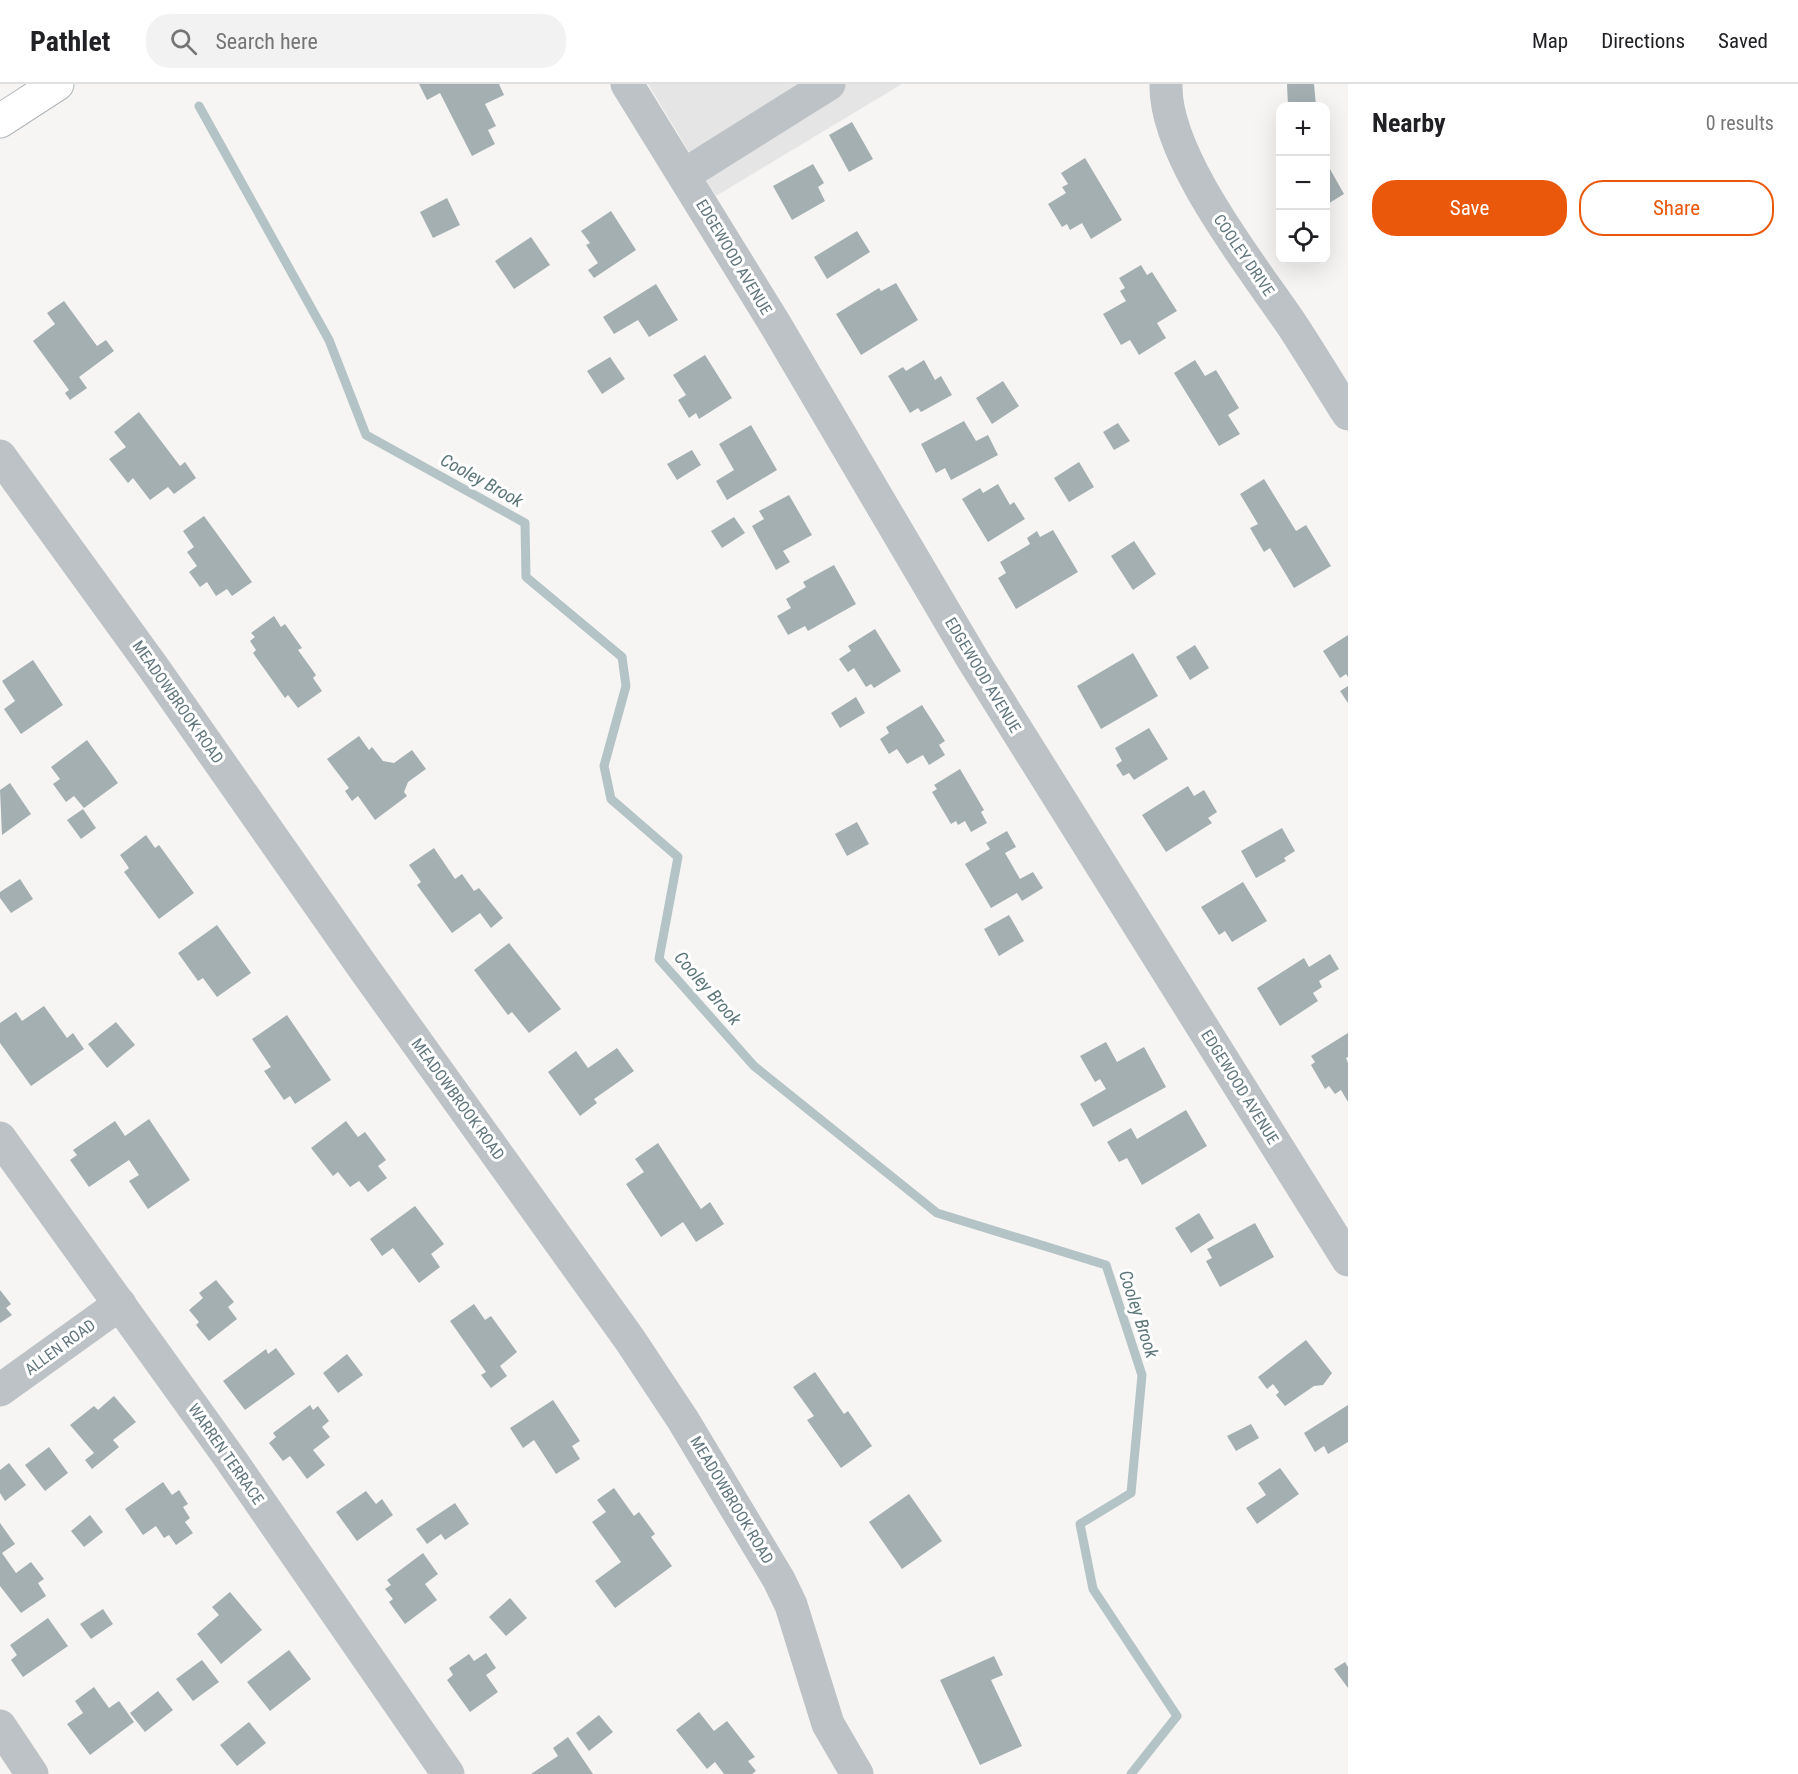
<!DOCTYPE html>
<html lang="en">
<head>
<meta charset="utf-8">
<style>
  body { margin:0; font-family:"Roboto Condensed",sans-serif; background:#f2f2f2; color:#202124 }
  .controls { position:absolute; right:18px; top:18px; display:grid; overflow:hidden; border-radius:12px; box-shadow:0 6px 24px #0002 }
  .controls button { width:54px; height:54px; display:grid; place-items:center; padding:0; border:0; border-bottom:2px solid #e0e0e0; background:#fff; color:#202124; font:30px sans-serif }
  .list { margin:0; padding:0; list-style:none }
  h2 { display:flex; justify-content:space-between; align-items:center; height:78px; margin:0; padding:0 24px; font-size:26px }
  h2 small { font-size:20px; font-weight:400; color:#757577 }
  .actions { display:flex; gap:12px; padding:18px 24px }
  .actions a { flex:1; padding:14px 0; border:2px solid #ea580c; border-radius:24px; text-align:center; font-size:21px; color:#ea580c }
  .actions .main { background:#ea580c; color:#fff }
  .icon { flex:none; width:33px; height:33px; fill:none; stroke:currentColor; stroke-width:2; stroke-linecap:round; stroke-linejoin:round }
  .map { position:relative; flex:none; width:1348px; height:1690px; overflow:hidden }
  header { display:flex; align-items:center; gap:36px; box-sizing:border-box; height:84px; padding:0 30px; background:#fff; border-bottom:2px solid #e0e0e0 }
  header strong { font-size:28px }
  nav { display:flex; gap:33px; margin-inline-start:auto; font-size:21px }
  .search { width:420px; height:54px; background:#f2f2f2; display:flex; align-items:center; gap:15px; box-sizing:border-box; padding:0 21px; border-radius:24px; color:#757577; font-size:22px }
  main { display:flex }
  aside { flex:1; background:#fff }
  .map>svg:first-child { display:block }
  .built { fill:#e4e5e4 }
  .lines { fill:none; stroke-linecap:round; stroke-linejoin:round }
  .stream { stroke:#b4c4c6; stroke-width:9 }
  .building { fill:#a4afb2 }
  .major-casing { stroke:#b0b6b9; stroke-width:35 }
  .minor { stroke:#bcc2c5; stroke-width:33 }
  .major { stroke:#fff; stroke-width:33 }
  .labels { text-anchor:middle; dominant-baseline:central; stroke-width:6; stroke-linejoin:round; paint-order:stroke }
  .street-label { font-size:16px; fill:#61767d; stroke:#fff }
  .water-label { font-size:18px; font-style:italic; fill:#5c7679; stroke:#fff }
</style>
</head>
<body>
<header>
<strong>Pathlet</strong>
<div class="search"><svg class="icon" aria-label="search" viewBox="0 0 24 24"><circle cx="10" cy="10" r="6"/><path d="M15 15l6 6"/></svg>Search here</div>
<nav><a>Map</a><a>Directions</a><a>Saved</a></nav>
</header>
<main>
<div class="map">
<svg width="1348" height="1690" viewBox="0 0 1348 1690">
  <rect width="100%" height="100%" fill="#f6f5f3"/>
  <polygon class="built" points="648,0 902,0 716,112"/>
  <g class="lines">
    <polyline class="stream" points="199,22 329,256 366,351 525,439 526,493 622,573 626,602 604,682 611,715 678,773 659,875 754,982 937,1129 1106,1181 1142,1291 1131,1409 1080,1440 1093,1505 1177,1632 1131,1690"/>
  </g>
  <g class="building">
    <polygon points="419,0 499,0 504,11 485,20 496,42 488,46 495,60 472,72 440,9 427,16"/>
    <polygon points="1287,0 1314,0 1316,22 1288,22"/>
    <polygon points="852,38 873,75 849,88 829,51"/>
    <polygon points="1085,74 1122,136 1091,155 1082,139 1070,146 1067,140 1062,143 1048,120 1066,109 1062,103 1068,100 1061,89"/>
    <polygon points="1326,78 1344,110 1326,121"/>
    <polygon points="813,80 824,99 818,103 825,117 792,136 773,102"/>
    <polygon points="447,114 460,141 433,154 420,128"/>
    <polygon points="611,127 636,166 594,194 588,186 598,179 586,161 590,159 581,147"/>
    <polygon points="857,147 870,168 827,195 814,173"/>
    <polygon points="531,153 550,181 514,205 495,177"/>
    <polygon points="1141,181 1147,191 1152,188 1177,227 1157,239 1166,254 1139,271 1130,256 1121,261 1103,230 1126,217 1120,207 1125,204 1119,194"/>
    <polygon points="896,199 918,236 861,271 836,230 879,204 881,207"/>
    <polygon points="656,200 678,236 649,253 638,236 614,250 603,233"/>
    <polygon points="64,217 97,262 106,256 114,267 79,293 87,304 70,316 65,309 69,306 33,257 55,240 47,229"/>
    <polygon points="705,271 732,314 699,335 696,329 689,334 678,316 686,311 673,291"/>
    <polygon points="610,273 625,295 602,310 587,287"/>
    <polygon points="924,276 935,296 941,292 952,311 921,328 918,324 910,329 888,292 903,283 906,287"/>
    <polygon points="1195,276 1205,292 1216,286 1239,324 1228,331 1240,350 1219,362 1174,289"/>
    <polygon points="1003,297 1019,322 992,340 976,314"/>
    <polygon points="139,328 180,382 185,378 196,394 174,410 168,403 150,416 133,394 128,399 109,375 126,363 114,348"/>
    <polygon points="964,337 976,357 988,351 998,371 951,396 945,384 936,389 921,360"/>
    <polygon points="1118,339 1130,357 1114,366 1103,348"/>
    <polygon points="751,341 777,386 727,416 716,397 734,386 719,360"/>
    <polygon points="692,366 701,381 677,396 667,380"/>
    <polygon points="1079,378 1094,403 1069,418 1054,394"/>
    <polygon points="1264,395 1296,447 1306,441 1331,482 1294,504 1270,464 1264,468 1250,444 1258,440 1240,410"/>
    <polygon points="998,400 1010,421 1014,418 1025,435 988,458 962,415 980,404 983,409"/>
    <polygon points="789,411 812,451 783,467 790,478 776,486 752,442 764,435 759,427"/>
    <polygon points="204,432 252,498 232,512 227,505 216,512 207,498 200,503 189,488 197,482 187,468 194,463 183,447"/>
    <polygon points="734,433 745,449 722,464 711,447"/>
    <polygon points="1053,446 1078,488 1016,525 998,494 1006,489 1000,478 1030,460 1027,454 1037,447 1040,453"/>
    <polygon points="1134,457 1156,490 1133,506 1111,472"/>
    <polygon points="834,481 856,520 808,547 805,542 788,551 777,532 791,524 786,515 806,503 803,498"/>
    <polygon points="274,532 281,543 285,540 302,564 298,566 316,591 313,594 322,607 298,624 288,611 285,614 253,569 256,566 250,557 255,553 251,549"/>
    <polygon points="875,545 901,587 874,604 871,600 866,603 854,584 848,588 839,575 851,567 848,562"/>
    <polygon points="1348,551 1348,593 1346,590 1340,594 1323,567"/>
    <polygon points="1195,561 1209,584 1190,596 1176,573"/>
    <polygon points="1133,569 1158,612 1101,645 1077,602"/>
    <polygon points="33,576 63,621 21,650 4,625 15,617 2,597"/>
    <polygon points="1348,602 1348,619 1340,607"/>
    <polygon points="856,613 865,629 840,644 831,629"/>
    <polygon points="922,621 945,657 939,661 945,671 929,681 923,671 907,680 897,665 889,670 880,655 889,649 886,643"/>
    <polygon points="1149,644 1168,675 1134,696 1129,689 1123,692 1116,681 1122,677 1115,664"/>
    <polygon points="359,652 369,666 372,663 383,677 394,679 412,666 426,685 408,698 404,708 407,712 375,736 358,712 352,717 345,707 349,704 327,675"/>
    <polygon points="87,656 118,699 84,724 74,712 66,718 53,700 60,695 51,683"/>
    <polygon points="960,685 984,726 981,728 987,739 971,748 965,737 958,741 956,737 951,740 932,708 937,705 934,701"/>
    <polygon points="10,699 31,730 2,751 0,706"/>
    <polygon points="1188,702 1194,712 1204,706 1217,728 1208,734 1212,739 1166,768 1142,731"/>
    <polygon points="83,725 96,744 81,755 67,736"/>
    <polygon points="857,738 869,760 847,772 835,750"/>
    <polygon points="1282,744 1295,767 1284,774 1286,777 1256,794 1241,767"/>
    <polygon points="1007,747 1016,763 1005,769 1020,795 1033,788 1043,804 1022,817 1017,809 991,824 965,780 990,765 986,759"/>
    <polygon points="146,751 155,764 159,761 194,809 159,835 124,788 129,784 120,771"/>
    <polygon points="434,764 455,795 462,790 474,807 479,804 503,834 491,844 480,829 452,849 417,801 421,798 409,781"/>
    <polygon points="20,795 33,815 11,829 0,814 0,808"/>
    <polygon points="1243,798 1267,837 1232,858 1225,847 1219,851 1201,823"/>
    <polygon points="1009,831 1024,857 999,872 984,845"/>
    <polygon points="217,841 251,889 217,913 203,894 198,897 178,869"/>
    <polygon points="509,859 561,925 529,949 512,928 508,931 474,886"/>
    <polygon points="1330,870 1339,885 1319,897 1322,903 1313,909 1318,917 1280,942 1257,904 1304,874 1309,883"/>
    <polygon points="44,922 67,954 73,949 84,965 31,1002 0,959 0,939 16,928 22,937"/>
    <polygon points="287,931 331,996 295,1020 290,1012 284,1016 264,987 271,983 252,955"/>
    <polygon points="116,938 135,961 107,984 88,960"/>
    <polygon points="1348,949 1348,973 1346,974 1348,979 1348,1018 1341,1006 1335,1010 1329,1002 1325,1005 1311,981 1315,978 1311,972"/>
    <polygon points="1106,958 1117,978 1144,963 1166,1003 1093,1043 1080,1020 1106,1005 1100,995 1095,998 1080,972"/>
    <polygon points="617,964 634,987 594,1015 597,1019 580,1032 548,988 576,967 588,984"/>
    <polygon points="1186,1026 1207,1062 1142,1101 1127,1074 1119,1078 1107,1058 1131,1044 1137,1055"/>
    <polygon points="149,1035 190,1096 148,1125 129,1097 139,1091 129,1076 89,1103 70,1076 77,1071 73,1066 115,1037 125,1052"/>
    <polygon points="346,1037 358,1053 365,1048 386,1076 378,1082 387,1094 368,1108 359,1097 350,1103 338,1088 333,1092 311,1064"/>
    <polygon points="658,1059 701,1125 710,1118 724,1140 696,1158 683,1138 661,1153 626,1100 644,1088 635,1075"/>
    <polygon points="415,1122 444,1160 431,1170 440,1183 419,1199 393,1164 382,1172 370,1155"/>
    <polygon points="1199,1129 1214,1154 1191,1169 1175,1144"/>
    <polygon points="1255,1139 1274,1173 1220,1203 1206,1177 1212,1174 1207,1165"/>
    <polygon points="216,1196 234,1218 228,1223 237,1235 209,1257 196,1241 199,1238 189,1226 203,1214 199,1209"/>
    <polygon points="0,1206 11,1220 6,1224 12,1231 0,1239"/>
    <polygon points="474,1220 485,1236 491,1232 517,1268 500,1282 507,1292 491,1304 481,1291 486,1288 450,1237"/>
    <polygon points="1306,1256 1332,1289 1323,1301 1314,1302 1285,1322 1276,1311 1279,1308 1273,1300 1267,1305 1258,1293"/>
    <polygon points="276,1264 295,1290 245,1326 223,1297 266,1265 268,1270"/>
    <polygon points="347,1270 363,1291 338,1309 323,1289"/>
    <polygon points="815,1288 844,1330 848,1327 872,1362 841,1384 807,1336 814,1332 793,1303"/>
    <polygon points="114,1312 136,1338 113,1356 119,1363 92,1385 85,1376 94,1369 70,1341 94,1322 98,1326"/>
    <polygon points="553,1316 580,1357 572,1362 580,1375 556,1390 534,1356 523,1364 510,1344"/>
    <polygon points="310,1321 313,1326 318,1322 329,1337 322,1343 330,1353 313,1366 325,1381 307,1395 290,1372 283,1377 269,1359 276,1353 273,1349"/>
    <polygon points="1348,1321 1348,1358 1328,1370 1324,1362 1315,1368 1304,1349"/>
    <polygon points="1251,1340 1259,1354 1236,1367 1227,1352"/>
    <polygon points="49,1363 68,1389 45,1407 25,1381"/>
    <polygon points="9,1379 26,1401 5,1417 0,1409 0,1386"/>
    <polygon points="1280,1384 1299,1410 1257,1440 1246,1424 1266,1411 1258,1399"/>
    <polygon points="163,1398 172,1411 179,1406 188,1420 183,1423 190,1434 185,1438 193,1449 176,1461 169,1451 164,1454 156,1442 143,1451 125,1425"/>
    <polygon points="614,1404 634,1432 639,1428 655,1450 651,1453 672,1482 615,1524 595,1497 621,1478 592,1438 606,1428 597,1416"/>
    <polygon points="366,1407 376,1420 382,1415 393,1431 357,1457 336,1428"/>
    <polygon points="909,1410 942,1457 902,1485 869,1438"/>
    <polygon points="455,1419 469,1440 445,1456 441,1450 427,1460 416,1445"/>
    <polygon points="90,1431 103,1448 84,1463 71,1447"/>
    <polygon points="0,1439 15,1460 2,1469 16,1489 31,1478 44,1495 38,1499 46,1512 21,1529 0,1502"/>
    <polygon points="423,1469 438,1490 425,1500 437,1516 405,1540 389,1518 393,1515 385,1505 391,1501 387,1496"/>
    <polygon points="230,1508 262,1546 221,1580 197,1550 219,1531 212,1523"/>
    <polygon points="510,1514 527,1534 506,1552 489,1533"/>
    <polygon points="103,1525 113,1540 91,1555 80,1540"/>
    <polygon points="48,1534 68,1562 23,1593 11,1576 17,1571 10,1561"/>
    <polygon points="289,1566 311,1595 270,1627 247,1598"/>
    <polygon points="486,1569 496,1584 486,1591 498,1608 470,1628 447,1596 453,1591 449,1584 469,1570 474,1577"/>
    <polygon points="994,1572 1003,1591 991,1596 1022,1662 980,1681 940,1596"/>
    <polygon points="202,1576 219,1598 193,1617 176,1595"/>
    <polygon points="1345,1578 1348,1583 1348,1604 1334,1585"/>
    <polygon points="94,1603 109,1624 119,1617 134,1638 90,1671 67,1640 83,1629 75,1617"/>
    <polygon points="158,1607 173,1626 145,1648 130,1629"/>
    <polygon points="699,1628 714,1647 727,1637 755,1673 748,1677 756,1687 752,1690 724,1690 715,1678 707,1685 676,1646"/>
    <polygon points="599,1631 613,1648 589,1667 576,1649"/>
    <polygon points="249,1638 266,1659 237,1682 220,1661"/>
    <polygon points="568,1653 593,1690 531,1690 558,1672 553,1664"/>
  </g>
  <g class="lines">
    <g class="major-casing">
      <polyline id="major" points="0,37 57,0"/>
    </g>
    <g class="minor">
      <polyline points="627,0 775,240 973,576 1348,1176"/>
      <path d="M1166,0C1164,72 1252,182 1292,241C1311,270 1329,300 1348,330"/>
      <polyline points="684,91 829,0"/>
      <polyline points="0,372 153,583 365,886 630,1256 683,1336 779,1496 791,1521 828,1640 857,1690"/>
      <polyline points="0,1054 229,1373 448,1690"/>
      <polyline points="0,1306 120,1220"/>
      <polyline points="0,1642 32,1690"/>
    </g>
    <use href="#major" class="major"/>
  </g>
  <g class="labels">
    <g class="street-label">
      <text transform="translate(1244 171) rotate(56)">COOLEY DRIVE</text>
      <text transform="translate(734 173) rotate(59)">EDGEWOOD AVENUE</text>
      <text transform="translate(983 591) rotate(59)">EDGEWOOD AVENUE</text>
      <text transform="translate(178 618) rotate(55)">MEADOWBROOK ROAD</text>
      <text transform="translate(1240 1003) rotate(58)">EDGEWOOD AVENUE</text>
      <text transform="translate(458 1015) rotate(54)">MEADOWBROOK ROAD</text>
      <text transform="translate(60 1263) rotate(-36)">ALLEN ROAD</text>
      <text transform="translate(226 1370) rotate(55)">WARREN TERRACE</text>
      <text transform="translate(732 1416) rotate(59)">MEADOWBROOK ROAD</text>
    </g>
    <g class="water-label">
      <text transform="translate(482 396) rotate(29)">Cooley Brook</text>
      <text transform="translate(708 904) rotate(49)">Cooley Brook</text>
      <text transform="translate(1139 1230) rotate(72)">Cooley Brook</text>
    </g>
  </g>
</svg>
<div class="controls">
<button>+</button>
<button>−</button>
<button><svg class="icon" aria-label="locate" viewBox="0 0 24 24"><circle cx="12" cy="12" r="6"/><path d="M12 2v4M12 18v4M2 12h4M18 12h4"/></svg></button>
</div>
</div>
<aside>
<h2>Nearby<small>0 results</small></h2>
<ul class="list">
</ul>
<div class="actions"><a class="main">Save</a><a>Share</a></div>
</aside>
</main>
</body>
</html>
